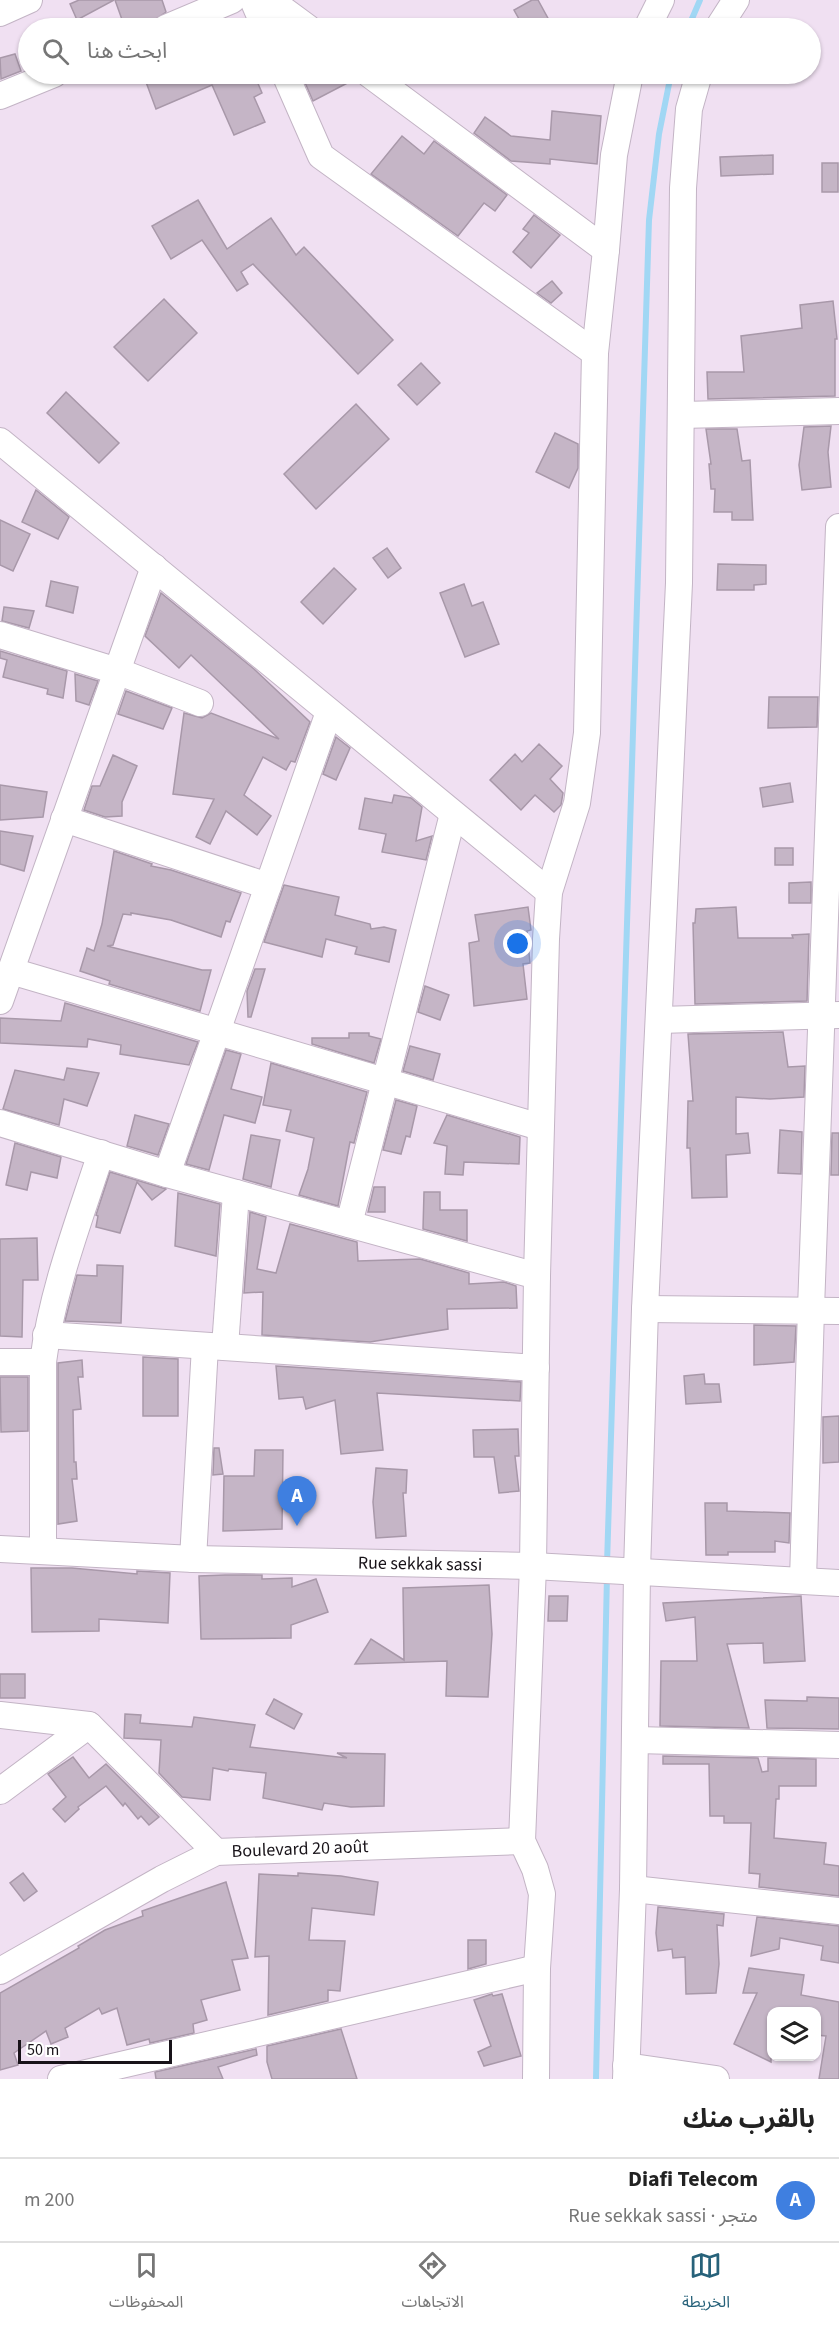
<!DOCTYPE html>
<html lang="ar">
<head>
<meta charset="utf-8">
<style>
  body { margin:0; font-family:"Source Sans 3","Noto Sans Arabic",sans-serif; background:#f2f2f2; color:#222; direction:rtl }
  .controls { position:absolute; right:18px; bottom:18px; display:grid; overflow:hidden; border-radius:12px; box-shadow:0 2px 4px #0004 }
  .controls button { width:54px; height:54px; display:grid; place-items:center; padding:0; border:0; border-bottom:2px solid #e0e0e0; background:#fff; color:#222; font:30px sans-serif }
  .scale { position:absolute; left:18px; bottom:15px; width:154px; box-sizing:border-box; padding-left:6px; border:3px solid #181319; border-top:0; font-size:16px; line-height:21px; white-space:nowrap; color:#181319; -webkit-text-stroke:4px #fff; paint-order:stroke }
  .you { position:absolute; left:518px; top:944px; width:21px; height:21px; margin:-15px; border:4px solid #fff; border-radius:50%; background:#1a73e8; box-shadow:0 0 0 9px #1a73e833 }
  .badge { display:grid; place-items:center; width:39px; height:39px; border-radius:50%; background:#27627a; color:#fff; font-size:20px; font-weight:700 }
  .pin { position:absolute; translate:-50% -50px; filter:drop-shadow(0 2px 3px #0008) }
  .pin::after { content:''; position:absolute; top:32px; width:21px; height:18px; background:inherit; clip-path:polygon(0 0,100% 0,50% 100%) }
  .list { margin:0; padding:0; list-style:none }
  h2 { display:flex; justify-content:space-between; align-items:center; height:78px; margin:0; padding:0 24px; font-size:26px }
  h2 small { font-size:20px; font-weight:400; color:#767676 }
  .list li { display:grid; grid-template-columns:39px 1fr auto; gap:18px; align-items:center; box-sizing:border-box; height:84px; padding:0 24px; border-top:2px solid #e0e0e0 }
  .list b { display:block; font-size:22px; white-space:nowrap }
  .list p { margin:0; font-size:20px; white-space:nowrap; color:#767676 }
  .list em { font-size:20px; font-style:normal; color:#767676 }
  .icon { flex:none; width:33px; height:33px; fill:none; stroke:currentColor; stroke-width:2; stroke-linecap:round; stroke-linejoin:round }
  .map { position:relative; flex:none; width:839px; height:2079px; overflow:hidden; direction:ltr }
  .search { position:absolute; background:#fff; box-shadow:0 2px 4px #0004; left:18px; right:18px; top:18px; height:66px; display:flex; align-items:center; gap:15px; box-sizing:border-box; padding:0 21px; border-radius:33px; color:#767676; font-size:22px }
  .sheet { height:162px; background:#fff }
  nav { display:flex; justify-content:space-around; align-items:center; box-sizing:border-box; height:84px; border-top:2px solid #e0e0e0; background:#fff; font-size:16px; color:#767676 }
  nav a { display:grid; justify-items:center; gap:3px }
  nav .on { color:#27627a }
  .map>svg:first-child { display:block }
  .lines { fill:none; stroke-linecap:round; stroke-linejoin:round }
  .stream { stroke:#a1d7f4; stroke-width:6 }
  .building { fill:#c5b5c6; stroke:#a898a9; stroke-width:1.5 }
  .minor-casing { stroke:#c3b4c5; stroke-width:28 }
  .minor { stroke:#fff; stroke-width:26 }
  .labels { text-anchor:middle; dominant-baseline:central; stroke-width:4.5; stroke-linejoin:round; paint-order:stroke }
  .street-label { font-size:18px; fill:#181319; stroke:#fff }
</style>
</head>
<body>
<div class="map">
<svg width="839" height="2079" viewBox="0 0 839 2079">
  <rect width="100%" height="100%" fill="#f0e0f2"/>
  <g class="lines">
    <g class="stream">
      <polyline points="688,28 700,0"/>
      <polyline points="607,1564 649,220 659,134 671,74"/>
      <polyline points="596,2079 607,1575"/>
    </g>
  </g>
  <g class="building">
    <polygon points="79,0 114,0 77,20 70,4"/>
    <polygon points="115,0 162,0 166,12 153,21 133,28 125,28"/>
    <polygon points="532,0 538,0 550,22 537,28 524,28 514,10"/>
    <polygon points="15,54 21,71 1,79 0,58"/>
    <polygon points="143,74 254,74 262,93 254,97 265,122 234,135 212,85 156,109"/>
    <polygon points="312,74 354,74 355,79 313,101 303,78"/>
    <polygon points="552,111 601,116 597,164 550,159 550,164 511,161 474,133 485,117 511,136 550,140"/>
    <polygon points="402,136 424,154 434,141 507,195 495,211 484,203 458,236 371,174"/>
    <polygon points="773,155 773,174 721,176 720,157"/>
    <rect x="822" y="163" width="16" height="29"/>
    <polygon points="198,200 227,249 271,218 296,255 304,247 393,340 358,374 253,264 241,272 248,284 237,291 202,240 171,259 152,226"/>
    <polygon points="534,215 560,235 531,268 513,252 529,233 523,229"/>
    <polygon points="552,281 562,293 551,303 537,293"/>
    <polygon points="164,299 197,333 148,381 114,347"/>
    <polygon points="833,301 837,339 835,339 835,396 708,399 707,372 744,372 741,336 802,328 800,305"/>
    <polygon points="421,363 440,383 417,405 398,385"/>
    <polygon points="66,392 119,443 99,463 47,413"/>
    <polygon points="356,404 389,439 316,509 284,474"/>
    <polygon points="831,426 828,452 831,487 802,490 799,465 804,427"/>
    <polygon points="706,429 737,429 742,461 750,460 753,520 732,520 732,512 714,512 715,489 711,489 709,464 711,464"/>
    <polygon points="555,433 578,444 578,468 569,488 536,472"/>
    <polygon points="36,490 69,517 58,539 22,522"/>
    <polygon points="0,520 30,534 13,571 0,565"/>
    <polygon points="387,548 401,568 388,578 373,558"/>
    <polygon points="718,564 766,565 766,584 754,585 754,590 717,590"/>
    <polygon points="334,568 356,589 323,624 301,602"/>
    <polygon points="51,581 78,587 73,613 46,606"/>
    <polygon points="464,584 472,606 483,602 499,644 465,657 440,593"/>
    <polygon points="161,593 254,669 310,722 295,762 291,761 286,770 263,757 244,795 271,816 257,835 226,811 210,844 196,837 214,799 173,794 184,713 202,718 211,713 279,739 191,655 179,668 145,636"/>
    <polygon points="4,607 34,611 29,628 2,621"/>
    <polygon points="0,651 67,671 63,698 47,694 48,689 3,677 7,660 0,658"/>
    <polygon points="75,674 98,681 89,705 76,701"/>
    <polygon points="126,691 172,708 163,729 118,714"/>
    <polygon points="769,697 818,697 817,727 768,728"/>
    <polygon points="336,737 350,748 336,780 323,774"/>
    <polygon points="539,744 562,766 550,779 563,793 561,805 554,812 535,795 521,810 490,780 515,754 522,762"/>
    <polygon points="113,755 137,766 122,802 122,816 105,817 84,810 92,786 100,786"/>
    <polygon points="790,783 793,802 763,807 760,788"/>
    <polygon points="0,785 47,792 43,817 0,820"/>
    <polygon points="394,795 411,798 422,807 416,841 432,836 426,860 382,852 386,834 359,829 365,798 392,803"/>
    <polygon points="0,831 33,836 24,871 0,864"/>
    <rect x="775" y="848" width="18" height="17"/>
    <polygon points="114,851 152,864 151,866 171,870 241,893 230,922 226,921 221,937 171,920 131,913 131,915 123,914 113,945 107,946 202,970 211,970 200,1011 109,984 110,981 80,971 87,948 94,951 102,924"/>
    <polygon points="811,882 811,903 789,903 789,883"/>
    <polygon points="284,885 339,897 335,915 370,924 371,929 384,927 396,930 389,962 355,954 357,947 326,939 322,957 264,942"/>
    <polygon points="528,907 531,930 527,931 530,963 523,964 527,999 474,1006 469,943 479,941 475,915"/>
    <polygon points="736,907 738,938 793,938 792,935 809,934 807,1001 695,1004 693,923 695,923 696,909"/>
    <polygon points="255,969 265,969 251,1017 248,1017 247,991"/>
    <polygon points="425,986 449,995 440,1020 418,1012"/>
    <polygon points="65,1003 198,1042 189,1065 120,1054 121,1045 88,1039 87,1047 0,1043 0,1018 61,1021"/>
    <polygon points="783,1032 788,1067 805,1066 804,1097 770,1099 736,1097 736,1134 748,1133 750,1153 726,1155 727,1197 692,1198 690,1148 687,1148 688,1101 693,1101 688,1034"/>
    <polygon points="349,1033 369,1033 369,1036 381,1039 374,1063 312,1044 312,1038 349,1038"/>
    <polygon points="410,1046 440,1054 433,1080 403,1071"/>
    <polygon points="226,1050 241,1054 231,1089 262,1097 255,1123 224,1115 209,1170 186,1164"/>
    <polygon points="271,1063 367,1092 354,1143 350,1142 338,1206 299,1195 308,1169 314,1138 286,1131 291,1110 263,1105"/>
    <polygon points="67,1068 99,1073 87,1106 64,1099 59,1125 3,1109 15,1070 64,1080"/>
    <polygon points="396,1100 417,1106 410,1137 406,1136 401,1154 383,1150"/>
    <polygon points="135,1115 169,1124 158,1155 127,1146"/>
    <polygon points="447,1115 520,1137 519,1164 464,1162 463,1175 445,1174 447,1146 434,1143"/>
    <polygon points="780,1130 802,1132 801,1174 778,1173"/>
    <polygon points="832,1133 839,1133 839,1175 831,1175"/>
    <polygon points="251,1135 280,1140 271,1187 243,1179"/>
    <polygon points="15,1143 61,1157 57,1178 31,1172 27,1190 6,1185"/>
    <polygon points="110,1172 166,1189 152,1200 137,1182 120,1233 96,1227 98,1216 96,1215"/>
    <polygon points="374,1187 385,1187 385,1212 368,1212"/>
    <polygon points="424,1192 440,1192 440,1210 467,1210 467,1241 423,1229"/>
    <polygon points="178,1193 220,1204 216,1256 175,1246"/>
    <polygon points="250,1212 266,1217 257,1269 276,1273 290,1224 357,1242 358,1261 420,1259 469,1273 469,1284 504,1282 516,1286 517,1308 447,1309 448,1329 370,1342 262,1335 263,1292 244,1293"/>
    <polygon points="37,1238 38,1280 23,1280 22,1337 0,1336 0,1239"/>
    <polygon points="97,1265 123,1266 121,1323 65,1321 77,1275 97,1276"/>
    <polygon points="754,1325 796,1326 794,1362 754,1365"/>
    <polygon points="143,1357 178,1359 178,1416 143,1416"/>
    <polygon points="82,1360 83,1377 78,1377 81,1409 73,1410 74,1462 76,1462 77,1479 72,1479 77,1521 58,1524 58,1363"/>
    <polygon points="276,1366 521,1382 520,1401 377,1393 383,1450 341,1454 335,1400 306,1409 303,1397 279,1399"/>
    <polygon points="704,1374 705,1384 719,1384 721,1402 686,1404 684,1376"/>
    <polygon points="0,1377 28,1377 28,1431 1,1432"/>
    <polygon points="839,1416 839,1462 823,1463 823,1417"/>
    <polygon points="518,1429 519,1456 515,1456 519,1491 499,1493 494,1457 474,1457 473,1430"/>
    <polygon points="214,1448 219,1448 223,1474 213,1475"/>
    <polygon points="255,1450 283,1450 282,1529 223,1531 224,1476 254,1476"/>
    <polygon points="376,1468 407,1470 406,1493 403,1493 406,1536 376,1538 373,1502"/>
    <polygon points="705,1503 727,1503 727,1511 790,1513 789,1543 775,1541 775,1552 728,1552 728,1555 706,1555"/>
    <polygon points="31,1568 72,1568 137,1574 137,1571 170,1573 168,1623 99,1619 99,1631 32,1632"/>
    <polygon points="225,1575 262,1575 262,1579 292,1578 292,1587 316,1579 328,1612 291,1625 291,1638 201,1639 199,1576"/>
    <polygon points="489,1585 492,1634 488,1697 446,1696 447,1661 355,1664 371,1639 404,1660 403,1588"/>
    <polygon points="549,1596 568,1596 567,1621 548,1621"/>
    <polygon points="801,1596 805,1661 764,1663 763,1643 727,1644 749,1728 660,1726 661,1661 697,1661 695,1617 666,1621 663,1603"/>
    <rect x="0" y="1674" width="25" height="24"/>
    <polygon points="807,1697 839,1698 839,1729 767,1728 765,1700 807,1701"/>
    <polygon points="274,1699 302,1714 294,1729 266,1714"/>
    <polygon points="125,1714 141,1715 140,1723 192,1727 194,1717 255,1725 250,1747 347,1758 337,1753 385,1754 384,1806 351,1807 324,1803 322,1810 263,1798 266,1773 229,1769 228,1771 213,1768 210,1800 182,1797 159,1773 161,1740 124,1738"/>
    <polygon points="663,1756 758,1758 762,1772 768,1771 768,1758 816,1759 816,1786 779,1786 779,1799 776,1799 774,1838 826,1843 824,1864 839,1866 839,1896 759,1887 760,1874 749,1873 751,1823 724,1823 724,1816 710,1816 709,1764 663,1764"/>
    <polygon points="73,1757 89,1778 106,1764 159,1817 149,1825 141,1816 138,1819 125,1803 123,1806 106,1786 78,1807 79,1809 65,1822 53,1809 66,1797 48,1774"/>
    <polygon points="23,1873 37,1891 24,1901 10,1883"/>
    <polygon points="298,1873 341,1876 378,1882 374,1915 312,1908 309,1940 345,1941 340,1991 328,1990 328,2001 268,2015 269,1956 255,1957 259,1874 298,1876"/>
    <polygon points="226,1882 248,1958 232,1960 240,1990 201,2000 207,2020 193,2024 194,2033 150,2043 149,2039 127,2045 117,2008 102,2014 99,2008 65,2028 68,2037 51,2044 46,2031 14,2053 18,2065 0,2070 0,1993 79,1948 78,1946 105,1930 143,1916 142,1911"/>
    <polygon points="658,1907 724,1914 723,1926 717,1925 719,1964 716,1993 686,1994 685,1957 673,1958 672,1949 658,1951 656,1933"/>
    <polygon points="757,1917 839,1926 839,1963 821,1960 823,1946 780,1938 779,1949 751,1956"/>
    <polygon points="468,1940 486,1940 486,1964 468,1969"/>
    <polygon points="749,1968 804,1975 801,1995 839,2002 839,2079 819,2079 826,2036 816,2035 816,2012 771,2012 771,2062 734,2044 757,1993 743,1993"/>
    <polygon points="492,1994 493,1996 502,1994 521,2056 484,2066 478,2052 491,2046 474,2000"/>
    <polygon points="341,2029 357,2079 272,2079 267,2062 267,2046"/>
    <polygon points="256,2049 257,2055 218,2067 223,2079 156,2079 155,2072"/>
  </g>
  <g class="lines">
    <g class="minor-casing">
      <g id="minor">
        <polyline points="253,0 265,28"/>
        <polyline points="270,0 308,28"/>
        <polyline points="0,13 29,0"/>
        <polyline points="166,28 232,0"/>
        <polyline points="647,28 661,0"/>
        <polyline points="718,28 736,0"/>
        <polyline points="285,74 321,156 595,353"/>
        <polyline points="369,74 606,250"/>
        <polyline points="0,96 54,74"/>
        <polyline points="681,415 839,411"/>
        <polyline points="0,441 549,892"/>
        <polyline points="0,635 117,671 200,703"/>
        <polyline points="64,819 268,886"/>
        <polyline points="11,971 540,1127"/>
        <polyline points="0,1001 154,567"/>
        <polyline points="659,1020 839,1015"/>
        <polyline points="0,1123 167,1174 537,1276"/>
        <polyline points="167,1174 329,712"/>
        <polyline points="349,1224 453,814"/>
        <polyline points="645,1309 839,1311"/>
        <polyline points="46,1335 536,1368"/>
        <polyline points="225,1347 236,1193"/>
        <polyline points="0,1362 43,1362"/>
        <polyline points="0,1549 193,1559 533,1566 839,1583"/>
        <path d="M43,1551V1362C52,1290 79,1221 101,1153"/>
        <polyline points="193,1559 205,1346"/>
        <polyline points="803,1580 811,1309 839,527"/>
        <polyline points="0,1715 89,1725 216,1852"/>
        <polyline points="636,1740 839,1745"/>
        <polyline points="0,1791 89,1725"/>
        <polyline points="633,1889 839,1911"/>
        <polyline points="0,1971 162,1879 216,1852 522,1841"/>
        <polyline points="626,2066 716,2079"/>
        <polyline points="61,2079 537,1968"/>
        <polyline points="536,2079 537,1968 542,1894 535,1869 522,1841 533,1566 537,1276 546,939 549,892 577,803 587,733 595,353 606,250 614,155 630,74"/>
        <polyline points="626,2079 633,1889 637,1571 645,1309 679,583 683,188 689,109 699,74"/>
      </g>
    </g>
    <use href="#minor" class="minor"/>
  </g>
  <g class="labels">
    <g class="street-label">
      <text transform="translate(420 1564) rotate(1)">Rue sekkak sassi</text>
      <text transform="translate(300 1849) rotate(-2)">Boulevard 20 août</text>
    </g>
  </g>
</svg>
<div class="controls">
<button><svg class="icon" aria-label="layers" viewBox="0 0 24 24"><path d="M12 4l9 5-9 5-9-5zM3 14l9 5 9-5"/></svg></button>
</div>
<div class="scale">50 m</div>
<div class="you"></div>
<div class="pin badge" style="left:297px;top:1526px;background:#3f7fe0">A</div>
<div class="search"><svg class="icon" aria-label="search" viewBox="0 0 24 24"><circle cx="10" cy="10" r="6"/><path d="M15 15l6 6"/></svg>ابحث هنا</div>
</div>
<section class="sheet">
<h2>بالقرب منك<small></small></h2>
<ul class="list">
<li><span class="badge" style="background:#3f7fe0">A</span><div><b>Diafi Telecom</b><p>متجر · Rue sekkak sassi</p></div><em>200 m</em></li>
</ul>
</section>
<nav>
<a class="on"><svg class="icon" aria-label="map" viewBox="0 0 24 24"><path d="M3 6l6-2 6 2 6-2v14l-6 2-6-2-6 2zM9 4v14M15 6v14"/></svg>الخريطة</a>
<a><svg class="icon" aria-label="directions" viewBox="0 0 24 24"><path d="M12 3l9 9-9 9-9-9zM9 14v-3h6M13 9l2 2-2 2"/></svg>الاتجاهات</a>
<a><svg class="icon" aria-label="saved" viewBox="0 0 24 24"><path d="M7 4h10v16l-5-4-5 4z"/></svg>المحفوظات</a>
</nav>
</body>
</html>
